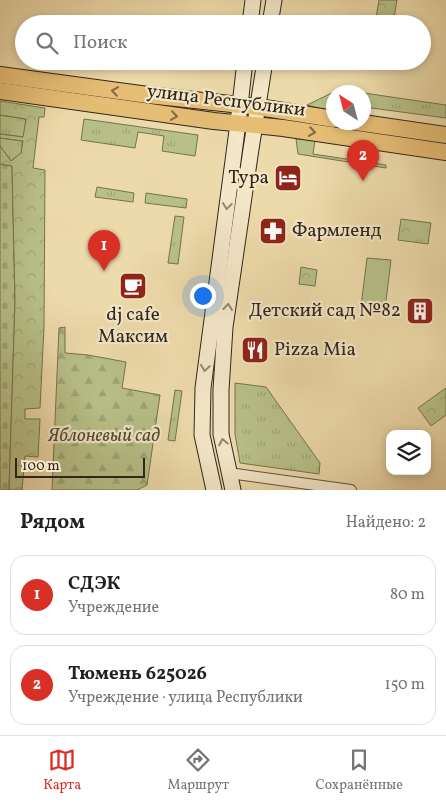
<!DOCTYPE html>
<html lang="ru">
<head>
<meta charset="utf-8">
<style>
  body { margin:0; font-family:Vollkorn,serif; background:#f6f6f6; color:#202124 }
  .controls { position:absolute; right:15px; bottom:15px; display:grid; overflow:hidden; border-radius:10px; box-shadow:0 2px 8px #0003 }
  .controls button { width:45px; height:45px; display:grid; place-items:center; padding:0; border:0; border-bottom:1px solid #e0e0e0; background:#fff; color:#202124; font:25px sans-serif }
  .compass { position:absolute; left:326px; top:85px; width:45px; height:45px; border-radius:50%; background:#fff; box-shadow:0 2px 8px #0003; rotate:324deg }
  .scale { position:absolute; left:15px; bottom:12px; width:130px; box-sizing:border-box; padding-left:5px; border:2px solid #30261b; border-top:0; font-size:14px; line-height:18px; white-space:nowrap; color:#30261b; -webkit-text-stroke:4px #f3e7c8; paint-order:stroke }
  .you { position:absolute; left:202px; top:295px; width:18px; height:18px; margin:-12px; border:4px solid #fff; border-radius:50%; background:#1a73e8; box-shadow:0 0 0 8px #1a73e833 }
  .badge { display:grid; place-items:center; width:32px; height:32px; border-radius:50%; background:#d93025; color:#fff; font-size:16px; font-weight:700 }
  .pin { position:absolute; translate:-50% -41px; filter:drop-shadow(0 1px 2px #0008) }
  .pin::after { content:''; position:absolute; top:26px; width:18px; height:15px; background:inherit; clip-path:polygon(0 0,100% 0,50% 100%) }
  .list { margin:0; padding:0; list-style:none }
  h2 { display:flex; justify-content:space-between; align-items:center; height:65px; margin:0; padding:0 20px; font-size:21px }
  h2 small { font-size:16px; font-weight:400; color:#757577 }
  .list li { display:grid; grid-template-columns:32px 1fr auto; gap:15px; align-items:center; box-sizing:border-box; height:80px; margin:0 10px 10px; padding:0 10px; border:1px solid #e0e0e0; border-radius:15px }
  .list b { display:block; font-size:19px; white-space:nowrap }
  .list p { margin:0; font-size:16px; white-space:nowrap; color:#757577 }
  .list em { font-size:16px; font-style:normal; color:#757577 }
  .icon { flex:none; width:28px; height:28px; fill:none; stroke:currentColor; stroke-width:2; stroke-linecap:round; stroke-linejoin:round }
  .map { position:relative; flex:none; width:446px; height:490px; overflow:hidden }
  .search { position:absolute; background:#fff; box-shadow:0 2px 8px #0003; left:15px; right:15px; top:15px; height:55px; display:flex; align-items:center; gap:12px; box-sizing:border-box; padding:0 18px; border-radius:28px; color:#757577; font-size:19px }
  .sheet { height:245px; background:#fff }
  nav { display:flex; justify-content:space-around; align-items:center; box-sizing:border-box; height:70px; border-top:1px solid #e0e0e0; background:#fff; font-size:14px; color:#757577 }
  nav a { display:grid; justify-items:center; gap:2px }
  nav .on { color:#d93025 }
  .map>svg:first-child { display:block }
  .grass { fill:url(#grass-tufts); stroke:#747352 }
  .forest { fill:url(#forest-firs); stroke:#747352 }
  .cemetery { fill:url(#cemetery-stones); stroke:#747352 }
  .park { fill:url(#park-crowns); stroke:#747352 }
  .pitch { fill:#b8c088; stroke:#747352 }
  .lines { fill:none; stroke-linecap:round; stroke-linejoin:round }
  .street-casing { stroke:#5f533f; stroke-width:12 }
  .secondary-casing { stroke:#30261b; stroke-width:17 }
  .primary-casing { stroke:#30261b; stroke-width:18 }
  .street { stroke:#f3e7c8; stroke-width:10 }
  .secondary { stroke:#f3e7c8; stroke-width:15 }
  .primary { stroke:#e6bd75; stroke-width:16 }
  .oneway { stroke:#826a44 }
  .oneway2 { stroke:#928672 }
  .labels { text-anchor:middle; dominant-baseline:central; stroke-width:4.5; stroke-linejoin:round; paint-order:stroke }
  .street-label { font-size:19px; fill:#30261b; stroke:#f3e7c8 }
  .poi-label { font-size:19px; fill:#30261b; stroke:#f3e7c8; text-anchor:end }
  .park-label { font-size:19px; font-style:italic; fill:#524c36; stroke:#f3e7c8 }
</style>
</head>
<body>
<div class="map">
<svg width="446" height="490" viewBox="0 0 446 490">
  <defs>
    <pattern id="grass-tufts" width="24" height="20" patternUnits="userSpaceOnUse" patternTransform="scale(1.25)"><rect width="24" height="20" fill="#b8c088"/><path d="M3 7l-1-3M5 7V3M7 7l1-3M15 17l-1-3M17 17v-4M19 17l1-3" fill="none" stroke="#9ea575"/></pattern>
    <pattern id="forest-firs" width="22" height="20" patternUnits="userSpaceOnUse" patternTransform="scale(1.25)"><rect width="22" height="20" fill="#b8c088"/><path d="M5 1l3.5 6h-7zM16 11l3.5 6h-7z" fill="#9ea575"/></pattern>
    <pattern id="cemetery-stones" width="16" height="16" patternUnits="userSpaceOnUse" patternTransform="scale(1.25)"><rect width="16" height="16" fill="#b8c088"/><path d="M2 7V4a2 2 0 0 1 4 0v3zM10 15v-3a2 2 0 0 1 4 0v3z" fill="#9ea575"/></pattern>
    <pattern id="park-crowns" width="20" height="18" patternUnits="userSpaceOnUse" patternTransform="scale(1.25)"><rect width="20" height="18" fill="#b8c088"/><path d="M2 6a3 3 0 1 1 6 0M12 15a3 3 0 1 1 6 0" fill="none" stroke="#9ea575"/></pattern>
  </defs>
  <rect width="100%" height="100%" fill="#eddaaa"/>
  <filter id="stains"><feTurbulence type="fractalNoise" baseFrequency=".004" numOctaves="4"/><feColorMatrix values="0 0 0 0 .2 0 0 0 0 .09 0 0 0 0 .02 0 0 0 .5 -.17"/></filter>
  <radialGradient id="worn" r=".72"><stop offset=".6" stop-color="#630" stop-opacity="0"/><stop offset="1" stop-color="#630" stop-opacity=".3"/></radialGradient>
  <g class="grass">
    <polygon points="338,90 357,92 334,92 333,112 307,105"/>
    <polygon points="364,93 446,105 446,118 364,107"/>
    <polygon points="0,115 26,119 24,137 0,134"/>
    <polygon points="84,119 198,135 195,156 162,151 164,136 138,132 135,148 81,140"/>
    <polygon points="0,138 23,141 21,153 11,161 0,146"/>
    <polygon points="296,139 315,140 313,154 386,165 386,168 298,154"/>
    <polygon points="97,187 134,193 133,202 95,197"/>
    <polygon points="146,193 187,199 186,208 145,203"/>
    <polygon points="175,216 184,217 178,264 168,263"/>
    <polygon points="235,383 266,387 320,463 319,474 240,463 235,434"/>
    <polygon points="175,390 182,391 175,441 168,440"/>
  </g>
  <polygon class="forest" points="65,327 65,353 88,355 126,362 122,388 160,395 147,485 137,490 52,490 59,328"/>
  <polygon class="cemetery" points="0,164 12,166 15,301 9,490 0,490"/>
  <g class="park">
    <polygon points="379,0 397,0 393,24 375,24"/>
    <polygon points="0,101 45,108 44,117 39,117 33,168 45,170 44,327 40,408 25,409 25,419 40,419 38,457 25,456 22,490 9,490 15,301 12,166 0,164 0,146 11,161 21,153 23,141 0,138 0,134 23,137 26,119 0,115"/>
    <polygon points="401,219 431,223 428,244 398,240"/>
    <polygon points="301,267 317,270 315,286 299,284"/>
    <polygon points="446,388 446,415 431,426 418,408"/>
  </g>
  <polygon class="pitch" points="367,258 391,260 385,309 361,306"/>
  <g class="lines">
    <g class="street-casing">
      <polyline id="street" points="229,473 351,490"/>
    </g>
    <g class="secondary-casing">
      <g id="secondary">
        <polyline points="250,24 253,0"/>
        <polyline points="270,24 274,0"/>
        <polyline points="214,490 202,435 203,388 238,123 245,61"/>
        <polyline points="233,490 221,434 221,390 225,327 251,149 265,61"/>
      </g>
    </g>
    <g class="primary-casing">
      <g id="primary">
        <polyline points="0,75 148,95 258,107 334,119"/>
        <polyline points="0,91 214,121 283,128 446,152"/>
        <polyline points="356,122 446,135"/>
      </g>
    </g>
    <use href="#street" class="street"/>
    <use href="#secondary" class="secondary"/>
    <use href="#primary" class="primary"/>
  </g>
  <defs><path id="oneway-chevron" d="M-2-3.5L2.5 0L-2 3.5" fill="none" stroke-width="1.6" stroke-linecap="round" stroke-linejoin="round" transform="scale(1.25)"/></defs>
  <g class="oneway">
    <use href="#oneway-chevron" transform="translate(115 91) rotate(-172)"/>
    <use href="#oneway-chevron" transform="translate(174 116) rotate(8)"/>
    <use href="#oneway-chevron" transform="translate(312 132) rotate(9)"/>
  </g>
  <g class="oneway2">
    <use href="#oneway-chevron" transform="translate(227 206) rotate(97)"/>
    <use href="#oneway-chevron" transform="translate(228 307) rotate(-83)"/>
    <use href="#oneway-chevron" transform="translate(205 368) rotate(98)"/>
    <use href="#oneway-chevron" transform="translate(223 442) rotate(-101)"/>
  </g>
  <defs>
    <g id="hotel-square" transform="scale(1.4375)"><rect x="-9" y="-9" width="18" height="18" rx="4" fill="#8f2418" stroke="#f3e7c8"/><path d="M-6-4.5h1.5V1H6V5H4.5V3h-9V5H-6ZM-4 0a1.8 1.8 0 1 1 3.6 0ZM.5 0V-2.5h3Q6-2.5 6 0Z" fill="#fff"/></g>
    <g id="pharmacy-square" transform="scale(1.4375)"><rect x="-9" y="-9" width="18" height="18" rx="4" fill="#8f2418" stroke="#f3e7c8"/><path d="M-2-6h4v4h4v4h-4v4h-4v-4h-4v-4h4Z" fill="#fff"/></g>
    <g id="cafe-square" transform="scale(1.4375)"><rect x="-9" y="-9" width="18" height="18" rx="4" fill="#8f2418" stroke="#f3e7c8"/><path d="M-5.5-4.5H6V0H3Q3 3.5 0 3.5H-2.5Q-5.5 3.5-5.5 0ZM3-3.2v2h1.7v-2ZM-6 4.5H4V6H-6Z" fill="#fff"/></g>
    <g id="building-square" transform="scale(1.4375)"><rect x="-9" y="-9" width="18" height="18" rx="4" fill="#8f2418" stroke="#f3e7c8"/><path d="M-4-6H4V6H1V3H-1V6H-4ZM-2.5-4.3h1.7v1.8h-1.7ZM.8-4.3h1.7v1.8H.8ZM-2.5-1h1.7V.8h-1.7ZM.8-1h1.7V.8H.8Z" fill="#fff"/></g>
    <g id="restaurant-square" transform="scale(1.4375)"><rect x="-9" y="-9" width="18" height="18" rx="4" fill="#8f2418" stroke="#f3e7c8"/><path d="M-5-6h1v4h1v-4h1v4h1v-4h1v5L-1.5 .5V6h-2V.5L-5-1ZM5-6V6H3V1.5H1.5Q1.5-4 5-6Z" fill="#fff"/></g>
  </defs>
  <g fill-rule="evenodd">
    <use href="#hotel-square" x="288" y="178"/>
    <use href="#pharmacy-square" x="273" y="231"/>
    <use href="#cafe-square" x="133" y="286"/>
    <use href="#building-square" x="420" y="311"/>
    <use href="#restaurant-square" x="255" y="350"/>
  </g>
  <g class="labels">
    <g class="street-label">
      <text transform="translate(226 101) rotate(7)">улица Республики</text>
    </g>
    <g class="poi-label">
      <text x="269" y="178">Тура</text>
      <text x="292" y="231" text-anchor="start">Фармленд</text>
      <text x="401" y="311">Детский сад №82</text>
      <text x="133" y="315" text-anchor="middle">dj cafe<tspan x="133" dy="22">Максим</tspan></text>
      <text x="274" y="350" text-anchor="start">Pizza Mia</text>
    </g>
    <g class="park-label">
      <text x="104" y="436">Яблоневый сад</text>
    </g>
  </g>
  <rect width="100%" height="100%" filter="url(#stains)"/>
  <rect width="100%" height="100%" fill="url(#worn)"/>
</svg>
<div class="controls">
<button><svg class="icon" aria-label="layers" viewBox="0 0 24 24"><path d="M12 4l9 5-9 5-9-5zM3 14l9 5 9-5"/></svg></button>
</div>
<svg class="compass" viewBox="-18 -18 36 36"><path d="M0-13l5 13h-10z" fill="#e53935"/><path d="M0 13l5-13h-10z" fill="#757577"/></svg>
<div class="scale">100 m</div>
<div class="you"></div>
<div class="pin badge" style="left:104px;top:271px">1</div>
<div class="pin badge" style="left:363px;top:181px">2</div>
<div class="search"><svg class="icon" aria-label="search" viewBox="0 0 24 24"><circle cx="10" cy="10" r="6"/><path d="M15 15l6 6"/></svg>Поиск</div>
</div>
<section class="sheet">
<h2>Рядом<small>Найдено: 2</small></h2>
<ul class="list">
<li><span class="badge">1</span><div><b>СДЭК</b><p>Учреждение</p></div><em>80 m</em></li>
<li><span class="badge">2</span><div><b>Тюмень 625026</b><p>Учреждение · улица Республики</p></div><em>150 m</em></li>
</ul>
</section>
<nav>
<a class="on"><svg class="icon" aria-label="map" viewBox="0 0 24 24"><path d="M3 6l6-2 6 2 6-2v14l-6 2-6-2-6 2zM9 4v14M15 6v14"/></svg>Карта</a>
<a><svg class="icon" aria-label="directions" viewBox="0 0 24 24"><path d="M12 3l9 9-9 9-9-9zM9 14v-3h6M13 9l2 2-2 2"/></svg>Маршрут</a>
<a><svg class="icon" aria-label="saved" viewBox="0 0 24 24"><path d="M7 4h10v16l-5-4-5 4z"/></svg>Сохранённые</a>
</nav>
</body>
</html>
